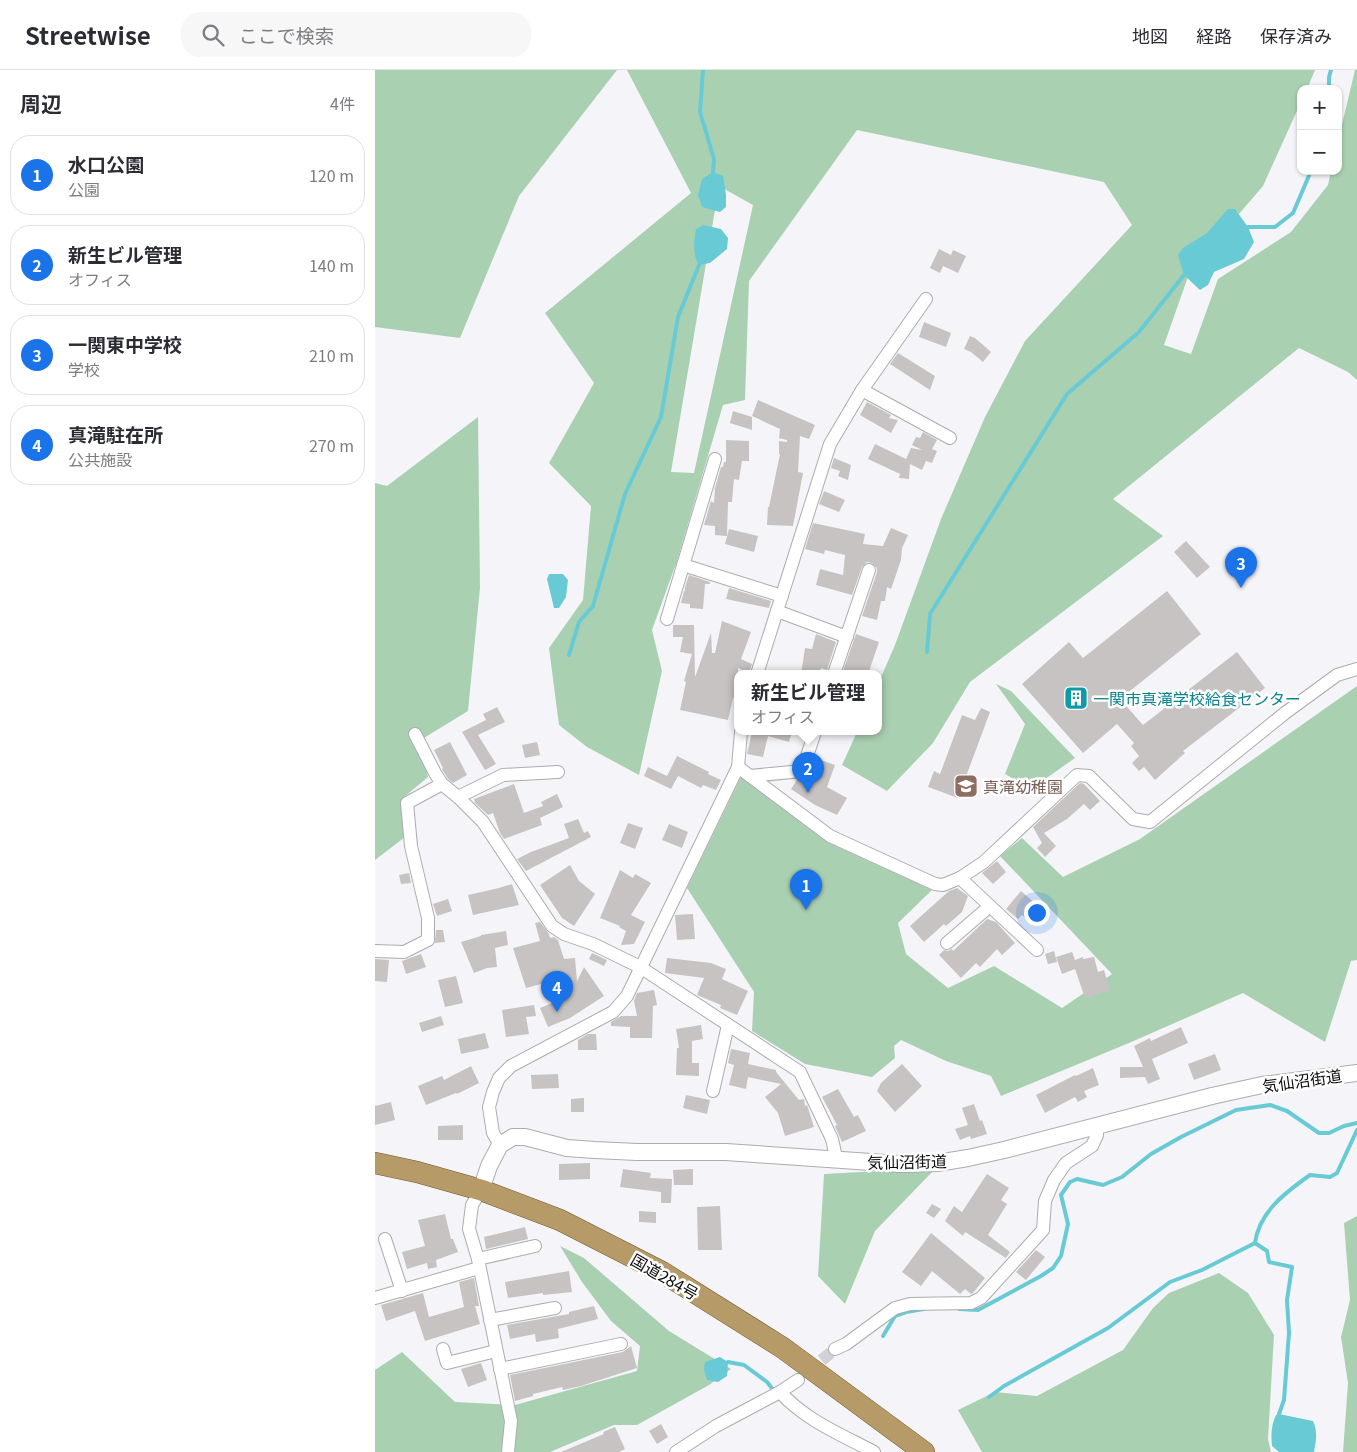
<!DOCTYPE html>
<html lang="ja">
<head>
<meta charset="utf-8">
<style>
  body { margin:0; font-family:Georgia,"Noto Sans JP",serif; background:#f7f7f7; color:#2b2b33 }
  .controls { position:absolute; right:15px; top:15px; display:grid; overflow:hidden; border-radius:10px; box-shadow:0 1px 4px #0004 }
  .controls button { width:45px; height:45px; display:grid; place-items:center; padding:0; border:0; border-bottom:1px solid #e1e1e2; background:#fff; color:#2b2b33; font:25px sans-serif }
  .you { position:absolute; left:661px; top:842px; width:18px; height:18px; margin:-12px; border:4px solid #fff; border-radius:50%; background:#1a73e8; box-shadow:0 0 0 8px #1a73e833 }
  .badge { display:grid; place-items:center; width:32px; height:32px; border-radius:50%; background:#1a73e8; color:#fff; font-size:16px; font-weight:700 }
  .pin { position:absolute; translate:-50% -41px; filter:drop-shadow(0 1px 2px #0008) }
  .pin::after { content:''; position:absolute; top:26px; width:18px; height:15px; background:inherit; clip-path:polygon(0 0,100% 0,50% 100%) }
  .popup { position:absolute; left:359px; top:600px; width:148px; height:65px; box-sizing:border-box; display:grid; place-content:center; border-radius:10px; background:#fff; filter:drop-shadow(0 1px 4px #0005); font-size:16px; white-space:nowrap; color:#7c7c81 }
  .popup b { font-size:19px; color:#2b2b33 }
  .popup::after { content:''; position:absolute; left:50%; top:100%; margin-left:-10px; border:10px solid transparent; border-top-color:#fff }
  .list { margin:0; padding:0; list-style:none }
  h2 { display:flex; justify-content:space-between; align-items:center; height:65px; margin:0; padding:0 20px; font-size:21px }
  h2 small { font-size:16px; font-weight:400; color:#7c7c81 }
  .list li { display:grid; grid-template-columns:32px 1fr auto; gap:15px; align-items:center; box-sizing:border-box; height:80px; margin:0 10px 10px; padding:0 10px; border:1px solid #e1e1e2; border-radius:20px }
  .list b { display:block; font-size:19px; white-space:nowrap }
  .list p { margin:0; font-size:16px; white-space:nowrap; color:#7c7c81 }
  .list em { font-size:16px; font-style:normal; color:#7c7c81 }
  .icon { flex:none; width:28px; height:28px; fill:none; stroke:currentColor; stroke-width:2; stroke-linecap:round; stroke-linejoin:round }
  .map { position:relative; flex:none; width:982px; height:1382px; overflow:hidden }
  header { display:flex; align-items:center; gap:30px; box-sizing:border-box; height:70px; padding:0 25px; background:#fff; border-bottom:1px solid #e1e1e2 }
  header strong { font-size:24px }
  nav { display:flex; gap:28px; margin-inline-start:auto; font-size:18px }
  .search { width:350px; height:45px; background:#f7f7f7; display:flex; align-items:center; gap:12px; box-sizing:border-box; padding:0 18px; border-radius:20px; color:#7c7c81; font-size:19px }
  main { display:flex }
  aside { flex:1; background:#fff }
  .map>svg:first-child { display:block }
  .green { fill:#aad0b2; fill-rule:evenodd }
  .water { fill:#68cad5 }
  .lines { fill:none; stroke-linecap:round; stroke-linejoin:round }
  .stream { stroke:#68cad5; stroke-width:4 }
  .building { fill:#c7c3c2 }
  .minor-tunnel { stroke:#d2d2d6; stroke-width:12; stroke-dasharray:12 6; stroke-linecap:butt }
  .minor-casing { stroke:#acacaf; stroke-width:14 }
  .tertiary-casing { stroke:#acacaf; stroke-width:18 }
  .trunk-casing { stroke:#6f5830; stroke-width:22 }
  .minor { stroke:#fff; stroke-width:12 }
  .tertiary { stroke:#fff; stroke-width:16 }
  .trunk { stroke:#b69a68; stroke-width:21 }
  .labels { text-anchor:middle; dominant-baseline:central; stroke-width:5; stroke-linejoin:round; paint-order:stroke }
  .culture-label { font-size:16px; fill:#0d838f; stroke:#fff; text-anchor:start }
  .education-label { font-size:16px; fill:#785e54; stroke:#fff; text-anchor:start }
  .street-label { font-size:16px; fill:#0d0d0e; stroke:#fff }
</style>
</head>
<body>
<header>
<strong>Streetwise</strong>
<div class="search"><svg class="icon" aria-label="search" viewBox="0 0 24 24"><circle cx="10" cy="10" r="6"/><path d="M15 15l6 6"/></svg>ここで検索</div>
<nav><a>地図</a><a>経路</a><a>保存済み</a></nav>
</header>
<main>
<aside>
<h2>周辺<small>4件</small></h2>
<ul class="list">
<li><span class="badge">1</span><div><b>水口公園</b><p>公園</p></div><em>120 m</em></li>
<li><span class="badge">2</span><div><b>新生ビル管理</b><p>オフィス</p></div><em>140 m</em></li>
<li><span class="badge">3</span><div><b>一関東中学校</b><p>学校</p></div><em>210 m</em></li>
<li><span class="badge">4</span><div><b>真滝駐在所</b><p>公共施設</p></div><em>270 m</em></li>
</ul>
</aside>
<div class="map">
<svg width="982" height="1382" viewBox="0 0 982 1382">
  <rect width="100%" height="100%" fill="#f5f5f9"/>
  <g class="green">
    <polygon points="0,0 242,0 144,126 85,268 0,257"/>
    <path d="M252,0H940L932,19H926V32L888,116L815,201L789,275L816,284L843,209L916,162L953,115L956,101H963V71L980,0H982V310L973,302L924,278L738,429L788,466L595,612L558,673L512,721L467,695L482,662H503V614L520,575L566,449L610,347L650,271L757,155L729,112L482,60L374,211L370,330L348,335L302,491L277,560L287,601L264,705L212,677L184,655L174,578L208,530L216,436L174,393L219,313L170,243L316,123ZM344,116L378,135L319,403L296,402Z"/>
    <polygon points="103,347 105,518 93,641 44,671 53,707 28,728 30,767 0,790 0,413 12,416"/>
    <polygon points="621,614 636,621 700,688 656,719 630,704 650,654"/>
    <polygon points="982,616 982,890 976,891 950,972 868,923 754,973 626,1026 616,1006 571,991 526,970 519,976 520,988 497,1007 430,994 377,961 379,922 312,818 366,707 452,772 557,820 523,853 531,884 573,918 619,896 687,938 737,904 625,786 647,768 688,807 765,769"/>
    <polygon points="561,1098 500,1161 470,1234 443,1206 449,1104"/>
    <polygon points="982,1146 982,1382 968,1382 973,1313 966,1267 975,1230 969,1153"/>
    <polygon points="185,1176 209,1188 294,1261 356,1299 334,1315 262,1355 239,1355 175,1382 0,1382 0,1300 27,1282 80,1332 140,1335 262,1301 265,1276 236,1251 207,1212"/>
    <polygon points="844,1203 873,1223 899,1265 893,1369 896,1382 607,1382 583,1340 620,1322 662,1326 748,1280 778,1238 794,1223"/>
  </g>
  <g class="water">
    <polygon points="338,102 348,106 351,125 351,137 345,142 327,137 323,125 327,109"/>
    <polygon points="853,139 860,139 873,157 879,172 869,189 839,202 833,215 825,220 809,205 803,185 808,178 832,163"/>
    <path d="M328,155L346,159L353,168L352,179L335,193L324,195C317,184 319,171 321,159Z"/>
    <polygon points="174,504 188,504 193,510 191,527 184,538 179,538 172,509"/>
    <polygon points="345,1287 353,1292 352,1306 343,1312 332,1310 329,1300 330,1292"/>
    <path d="M904,1344L938,1351C943,1362 941,1371 939,1382H904L897,1376C896,1364 896,1356 901,1345Z"/>
  </g>
  <g class="lines">
    <g class="stream">
      <polyline points="328,0 325,42 339,89 338,102"/>
      <polyline points="954,19 954,7 956,0"/>
      <polyline points="873,157 900,157 918,143 936,101"/>
      <polyline points="552,582 555,544 692,324 764,262 809,205"/>
      <polyline points="194,585 204,552 218,536 250,424 286,347 303,247 324,195"/>
      <polyline points="584,1239 603,1240 666,1206 678,1198 686,1186 693,1154 686,1125 695,1112 702,1109 728,1115 747,1107 776,1084 806,1067 861,1040 895,1035 912,1041 944,1063 954,1063 969,1056 982,1053"/>
      <polyline points="508,1266 520,1246 531,1242 549,1239"/>
      <polyline points="353,1292 369,1295 392,1312 400,1322"/>
      <polyline points="614,1327 629,1316 733,1258 795,1212 827,1200 880,1173"/>
      <path d="M904,1344L909,1330L914,1263L912,1230L917,1197L894,1192L892,1181L880,1173C884,1142 911,1122 935,1105L955,1107L962,1103L982,1060"/>
    </g>
  </g>
  <g class="building">
    <polygon points="564,179 576,185 578,180 591,186 583,203 568,196 565,203 555,198"/>
    <polygon points="549,252 576,263 571,277 544,267"/>
    <polygon points="595,266 600,268 616,282 608,292 596,282 589,279"/>
    <polygon points="523,283 560,306 555,320 515,294"/>
    <polygon points="383,330 440,355 434,369 425,366 423,402 428,403 418,456 392,455 393,437 394,437 405,384 404,384 404,371 412,372 412,370 404,368 405,359 377,346"/>
    <polygon points="492,332 516,345 514,348 523,350 516,363 485,345"/>
    <polygon points="358,341 377,347 377,360 355,353"/>
    <polygon points="548,362 562,370 557,379 562,381 557,393 551,391 547,400 535,394 534,409 524,408 525,404 493,389 500,374 531,389 536,378 547,380 537,375 541,367 545,368"/>
    <polygon points="351,370 374,371 374,391 367,391 364,410 359,409 357,432 353,432 352,466 340,465 340,456 329,455 336,431 339,433 340,418 346,397 348,397 349,392 351,392"/>
    <polygon points="459,388 476,395 473,410 463,406 465,401 456,398"/>
    <polygon points="449,421 470,430 464,442 444,434"/>
    <polygon points="438,453 490,464 488,474 508,476 516,458 533,465 527,478 526,490 516,519 512,517 510,531 506,531 502,550 487,546 502,502 502,498 497,493 492,492 487,497 477,525 441,515 445,499 468,505 470,485 450,480 449,484 430,479"/>
    <polygon points="354,459 383,466 379,482 350,474"/>
    <polygon points="811,471 835,497 822,508 799,482"/>
    <polygon points="314,505 335,512 335,514 330,514 328,539 315,538 315,534 306,533 309,521 310,521 310,517"/>
    <polygon points="354,518 396,531 394,538 351,529"/>
    <polygon points="792,521 826,564 745,629 768,655 862,582 890,618 808,681 810,683 780,710 769,697 764,701 757,693 764,686 756,676 759,673 742,654 708,683 647,614 694,572 708,588"/>
    <polygon points="347,551 376,562 366,589 377,594 374,603 363,598 363,617 359,628 358,628 353,650 305,640 311,612 309,611 317,584 305,582 308,567 298,567 298,555 319,555 320,607 336,563 337,583 340,583"/>
    <polygon points="441,564 461,572 452,600 446,598 444,604 426,604 430,578 437,579"/>
    <polygon points="481,564 504,572 493,604 467,604"/>
    <polygon points="122,637 130,652 103,665 121,694 110,700 87,662 111,650 108,644"/>
    <polygon points="606,638 615,642 583,728 553,717 559,701 565,704 587,645 600,650"/>
    <polygon points="377,662 417,662 414,672 393,666 388,687 372,684"/>
    <polygon points="75,672 92,705 78,713 73,709 67,699 68,698 59,680"/>
    <polygon points="162,672 165,685 150,688 147,675"/>
    <polygon points="302,686 334,702 333,704 346,710 341,720 328,715 326,718 303,706 296,719 269,706 273,697 292,706"/>
    <polygon points="440,688 460,695 452,717 472,728 462,745 440,735 416,719 422,710 432,707"/>
    <polygon points="705,713 709,714 725,731 715,740 709,734 692,749 669,763 681,776 670,787 662,778 667,773 658,757"/>
    <polygon points="139,714 149,743 168,736 166,732 182,724 188,737 165,748 167,755 129,769 125,763 118,743 113,745 100,733 99,729"/>
    <polygon points="203,749 209,763 213,761 216,767 151,801 142,789 156,782 194,768 189,754"/>
    <polygon points="253,753 268,758 260,779 245,773"/>
    <polygon points="294,754 313,762 307,778 287,770"/>
    <polygon points="622,791 631,802 618,814 607,803"/>
    <polygon points="195,795 204,811 220,824 199,856 187,848 165,815"/>
    <polygon points="245,800 258,808 260,804 276,813 256,845 270,852 259,874 246,875 251,861 244,857 245,856 225,848"/>
    <polygon points="34,803 36,813 26,814 24,805"/>
    <polygon points="137,814 144,835 98,845 93,825 124,818"/>
    <polygon points="582,818 593,826 587,842 571,856 569,854 549,872 535,856 574,821"/>
    <polygon points="646,821 670,842 659,855 647,845 643,849 631,839"/>
    <polygon points="73,829 77,841 62,846 58,834"/>
    <polygon points="318,844 320,869 302,870 300,845"/>
    <polygon points="612,849 621,852 640,873 627,885 622,879 605,897 601,893 586,908 564,885 569,880 573,881 577,879 578,881"/>
    <polygon points="165,852 174,864 175,868 179,867 183,870 189,889 200,888 202,911 209,897 229,926 195,948 173,957 165,938 177,933 177,911 151,918 138,878 165,871 160,853"/>
    <polygon points="61,860 68,860 70,872 60,873"/>
    <polygon points="131,861 133,875 120,878 122,897 112,898 99,903 86,872 106,866 106,865"/>
    <polygon points="679,881 682,892 673,894 670,884"/>
    <polygon points="697,882 700,890 708,887 708,889 719,887 723,902 729,900 735,920 710,928 700,899 687,904 681,887"/>
    <polygon points="217,883 232,890 229,896 214,889"/>
    <polygon points="46,884 51,897 31,904 27,891"/>
    <polygon points="292,888 336,893 351,899 347,909 373,921 362,945 345,938 346,935 322,925 329,908 290,903"/>
    <polygon points="0,889 14,890 12,912 0,911"/>
    <polygon points="81,906 88,933 70,937 63,910"/>
    <polygon points="279,920 282,935 278,936 277,968 255,968 255,957 236,956 236,952 246,946 262,946 259,931 262,923"/>
    <polygon points="159,935 161,946 151,947 154,964 131,967 127,940"/>
    <polygon points="66,946 69,955 47,962 44,953"/>
    <polygon points="326,955 328,969 317,971 317,993 324,993 324,1006 301,1005 302,978 304,978 301,959"/>
    <polygon points="806,957 813,973 777,989 785,1009 773,1014 770,1007 745,1008 745,997 768,997 759,976 775,968 776,971"/>
    <polygon points="110,963 114,978 86,984 83,969"/>
    <polygon points="213,964 221,964 222,980 203,980 203,970"/>
    <polygon points="356,979 375,983 373,994 401,1000 401,1002 424,1030 429,1029 430,1036 432,1035 433,1038 439,1057 410,1066 403,1043 390,1027 406,1014 373,1007 371,1019 354,1015 359,995 353,993"/>
    <polygon points="840,984 846,1000 819,1010 813,994"/>
    <polygon points="527,994 547,1016 520,1042 502,1021 506,1013"/>
    <polygon points="96,996 104,1013 82,1024 81,1023 51,1035 43,1016 67,1006 69,1010"/>
    <polygon points="718,998 724,1015 709,1021 712,1027 703,1032 700,1027 670,1043 661,1025 700,1005 701,1006"/>
    <polygon points="183,1004 184,1018 157,1019 156,1005"/>
    <polygon points="463,1019 479,1047 483,1045 491,1061 467,1072 460,1056 462,1055 447,1027"/>
    <polygon points="311,1025 335,1030 332,1044 308,1038"/>
    <polygon points="209,1028 209,1042 196,1042 196,1029"/>
    <polygon points="16,1032 20,1050 0,1055 0,1036"/>
    <polygon points="599,1034 605,1051 607,1050 612,1064 596,1069 595,1066 585,1070 580,1059 593,1055 587,1038"/>
    <polygon points="88,1055 88,1070 63,1070 63,1056"/>
    <polygon points="215,1093 215,1109 184,1110 184,1094"/>
    <polygon points="248,1099 276,1103 275,1108 297,1109 296,1133 286,1133 286,1122 245,1117"/>
    <polygon points="318,1099 318,1115 299,1115 298,1100"/>
    <polygon points="612,1104 634,1118 626,1130 632,1134 613,1165 635,1182 631,1188 590,1162 588,1166 570,1151 579,1136 587,1142"/>
    <polygon points="557,1134 566,1139 559,1148 551,1143"/>
    <polygon points="345,1136 347,1180 323,1180 322,1137"/>
    <polygon points="264,1141 281,1142 281,1153 264,1152"/>
    <polygon points="70,1144 76,1169 78,1169 83,1182 61,1190 62,1197 53,1199 52,1193 32,1199 27,1182 50,1176 43,1150"/>
    <polygon points="150,1157 153,1169 111,1179 109,1167"/>
    <polygon points="556,1163 610,1208 598,1223 596,1224 590,1219 585,1224 557,1201 546,1216 527,1202"/>
    <polygon points="661,1180 670,1187 651,1210 641,1202"/>
    <polygon points="194,1201 197,1222 168,1225 168,1223 133,1228 130,1212"/>
    <polygon points="99,1208 104,1236 100,1236 105,1254 50,1271 40,1241 11,1251 6,1235 48,1223 54,1247 89,1237 84,1212"/>
    <polygon points="219,1236 223,1249 183,1259 184,1268 161,1272 160,1264 135,1269 132,1255 194,1244 194,1242"/>
    <polygon points="256,1276 262,1298 206,1316 188,1320 187,1317 158,1324 158,1326 140,1331 135,1305 248,1282"/>
    <polygon points="106,1293 112,1310 93,1317 86,1299"/>
    <polygon points="286,1354 293,1367 282,1374 274,1361"/>
    <polygon points="240,1357 250,1379 244,1382 186,1382 229,1364 228,1362"/>
  </g>
  <g class="lines">
    <polyline class="minor-tunnel" points="433,1302 460,1279"/>
    <g class="minor-casing">
      <g id="minor">
        <polyline points="487,320 575,368"/>
        <polyline points="308,495 407,526"/>
        <polyline points="402,541 472,567"/>
        <polyline points="292,549 340,389"/>
        <polyline points="382,604 455,374 487,320 551,229"/>
        <polyline points="459,604 494,500"/>
        <polyline points="40,664 60,703 67,714 83,727 108,752 177,856 189,864 218,874 265,897 425,1002 457,1069 460,1083 460,1090"/>
        <polyline points="363,697 366,662"/>
        <polyline points="375,706 427,701 440,662"/>
        <polyline points="83,727 128,705 183,702"/>
        <polyline points="585,808 662,880"/>
        <polyline points="572,873 615,836"/>
        <polyline points="0,881 29,882 53,870 53,848 36,776 32,733 67,714"/>
        <polyline points="338,1021 353,955"/>
        <polyline points="125,1075 118,1063 114,1037 118,1022 124,1008 136,996 238,942 252,926 363,697 455,766 560,814 568,815 585,808 609,792 702,705 714,706 758,749 775,752 910,643 962,605 982,599"/>
        <polyline points="106,1120 97,1135 94,1159 103,1189 136,1351 133,1382"/>
        <polyline points="10,1169 27,1221"/>
        <polyline points="103,1189 160,1176"/>
        <polyline points="0,1228 104,1198"/>
        <polyline points="115,1250 180,1238"/>
        <polyline points="68,1279 72,1293 121,1281"/>
        <polyline points="460,1279 471,1274 520,1238 535,1234 596,1233 606,1228 668,1160 670,1131 679,1110 691,1093 717,1076 722,1065 722,1055"/>
        <polyline points="125,1299 246,1274"/>
        <path d="M405,1322C430,1350 467,1365 499,1382"/>
        <polyline points="301,1382 341,1356 405,1322 423,1310"/>
      </g>
    </g>
    <g class="tertiary-casing">
      <polyline id="tertiary" points="106,1120 114,1096 125,1075 138,1067 150,1067 192,1078 220,1080 262,1082 351,1082 525,1094 562,1093 593,1088 629,1080 837,1026 887,1015 982,1003"/>
    </g>
    <g class="trunk-casing">
      <polyline id="trunk" points="0,1093 42,1102 106,1120 185,1150 287,1202 408,1278 549,1382"/>
    </g>
    <use href="#minor" class="minor"/>
    <use href="#tertiary" class="tertiary"/>
    <use href="#trunk" class="trunk"/>
  </g>
  <defs>
    <g id="building-square" transform="scale(1.25)"><rect x="-9" y="-9" width="18" height="18" rx="4" fill="#0f9aa8" stroke="#fff"/><path d="M-4-6H4V6H1V3H-1V6H-4ZM-2.5-4.3h1.7v1.8h-1.7ZM.8-4.3h1.7v1.8H.8ZM-2.5-1h1.7V.8h-1.7ZM.8-1h1.7V.8H.8Z" fill="#fff"/></g>
    <g id="school-square" transform="scale(1.25)"><rect x="-9" y="-9" width="18" height="18" rx="4" fill="#8d6e63" stroke="#fff"/><path d="M0-5L7-2L0 1L-7-2ZM-4 1L0 2.5L4 1V4Q0 6-4 4Z" fill="#fff"/></g>
  </defs>
  <g fill-rule="evenodd">
    <use href="#building-square" x="701" y="628"/>
    <use href="#school-square" x="591" y="716"/>
  </g>
  <g class="labels">
    <g class="culture-label">
      <text x="718" y="628">一関市真滝学校給食センター</text>
    </g>
    <g class="education-label">
      <text x="608" y="716">真滝幼稚園</text>
    </g>
    <g class="street-label">
      <text transform="translate(927 1010) rotate(-8)">気仙沼街道</text>
      <text transform="translate(532 1091) rotate(-1)">気仙沼街道</text>
      <text transform="translate(290 1206) rotate(30)">国道284号</text>
    </g>
  </g>
</svg>
<div class="controls">
<button>+</button>
<button>−</button>
</div>
<div class="you"></div>
<div class="pin badge" style="left:431px;top:840px">1</div>
<div class="pin badge" style="left:433px;top:723px">2</div>
<div class="popup"><b>新生ビル管理</b>オフィス</div>
<div class="pin badge" style="left:866px;top:518px">3</div>
<div class="pin badge" style="left:182px;top:942px">4</div>
</div>
</main>
</body>
</html>
